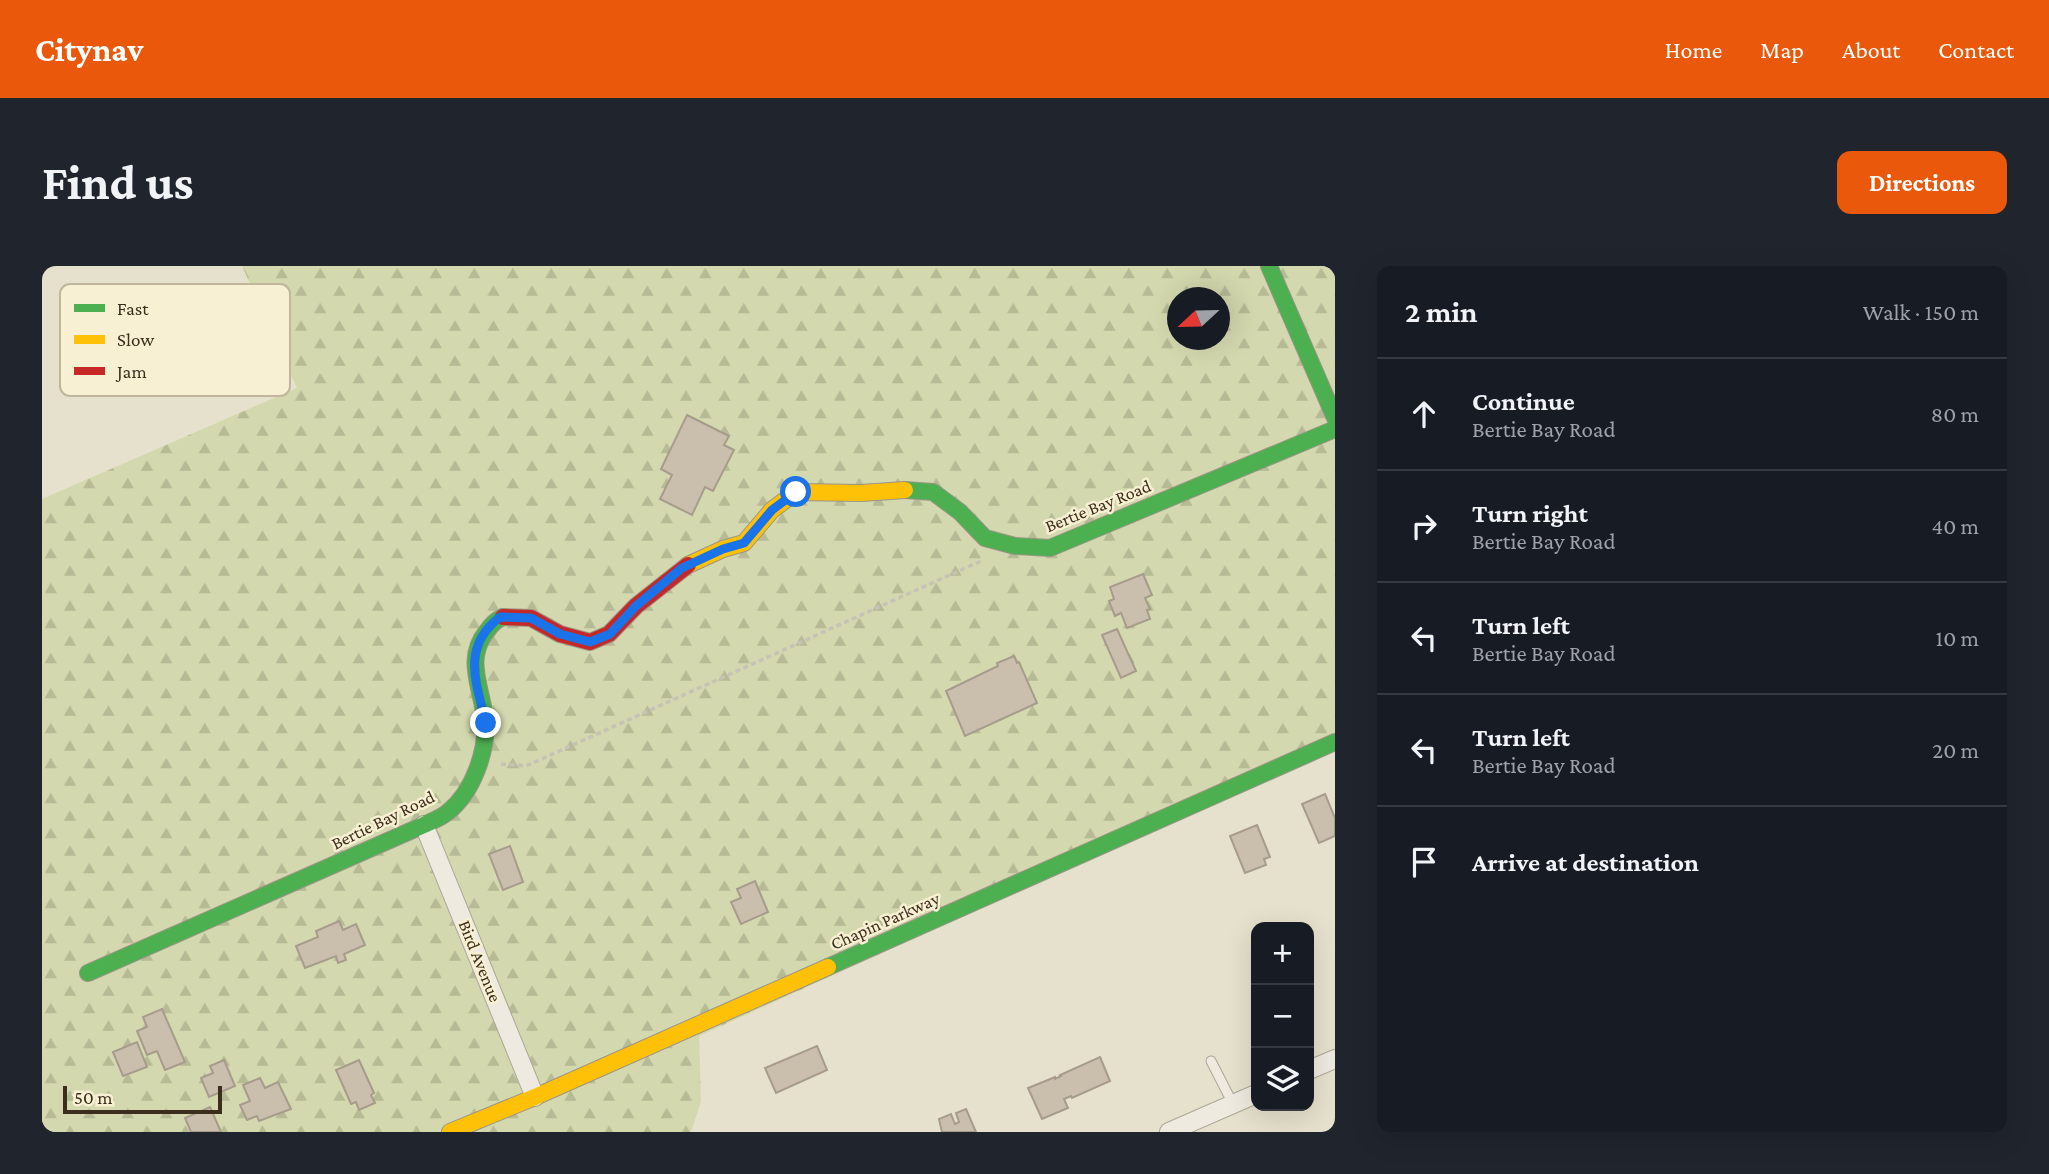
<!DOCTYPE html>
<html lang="en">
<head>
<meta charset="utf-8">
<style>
  body { margin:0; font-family:"Crimson Pro",serif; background:#20242c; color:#f1f3f6 }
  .controls { position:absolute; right:21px; bottom:21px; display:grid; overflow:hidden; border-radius:14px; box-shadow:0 7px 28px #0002 }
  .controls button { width:63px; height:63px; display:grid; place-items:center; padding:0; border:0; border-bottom:2px solid #363941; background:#171b24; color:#f1f3f6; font:35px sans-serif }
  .compass { position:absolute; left:1125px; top:21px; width:63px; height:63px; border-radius:50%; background:#171b24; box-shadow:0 7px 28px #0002; rotate:248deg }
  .scale { position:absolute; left:21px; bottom:18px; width:159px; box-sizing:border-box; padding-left:7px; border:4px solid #3b2e1d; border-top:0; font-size:19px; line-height:24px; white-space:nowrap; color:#3b2e1d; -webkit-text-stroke:5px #f8f0d3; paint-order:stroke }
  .stop { position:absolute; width:21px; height:21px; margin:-16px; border:5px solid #1a73e8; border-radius:50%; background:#fff }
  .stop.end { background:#1a73e8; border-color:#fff; box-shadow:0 2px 7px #0008 }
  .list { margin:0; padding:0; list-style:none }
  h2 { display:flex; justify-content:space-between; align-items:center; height:91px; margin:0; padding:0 28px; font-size:30px }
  h2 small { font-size:23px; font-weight:400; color:#9ea1a6 }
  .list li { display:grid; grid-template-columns:46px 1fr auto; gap:21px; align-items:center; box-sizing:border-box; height:112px; padding:0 28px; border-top:2px solid #363941 }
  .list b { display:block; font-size:26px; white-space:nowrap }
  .list p { margin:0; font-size:23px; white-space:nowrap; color:#9ea1a6 }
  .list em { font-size:23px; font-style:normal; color:#9ea1a6 }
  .icon { flex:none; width:38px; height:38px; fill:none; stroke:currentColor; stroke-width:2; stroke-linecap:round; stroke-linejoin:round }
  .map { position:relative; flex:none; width:1293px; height:866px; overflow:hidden; border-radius:14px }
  header { display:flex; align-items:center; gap:42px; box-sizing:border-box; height:98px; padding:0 35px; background:#ea580c; color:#fff }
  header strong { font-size:33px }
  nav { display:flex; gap:38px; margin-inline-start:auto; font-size:24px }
  .intro { display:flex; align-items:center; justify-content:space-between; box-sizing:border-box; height:168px; padding:0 42px }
  h1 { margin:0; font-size:49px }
  .button { padding:18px 32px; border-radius:14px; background:#ea580c; color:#fff; font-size:24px; font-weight:700 }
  main { display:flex; gap:42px; padding:0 42px }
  aside { flex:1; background:#171b24; border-radius:14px; box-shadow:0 7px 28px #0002 }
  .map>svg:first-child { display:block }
  .forest { fill:url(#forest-firs); fill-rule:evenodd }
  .building { fill:#cabfad; stroke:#a79c8c; stroke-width:2 }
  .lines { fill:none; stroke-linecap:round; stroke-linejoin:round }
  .lane-casing { stroke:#aca696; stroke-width:11 }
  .street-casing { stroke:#aca696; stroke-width:20 }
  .fast-casing { stroke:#9b9586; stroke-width:18 }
  .slow-casing { stroke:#9b9586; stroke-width:18 }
  .jam-casing { stroke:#9b9586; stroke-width:18 }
  .path { stroke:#c7c2b6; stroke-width:3.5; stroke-dasharray:5 3.5; stroke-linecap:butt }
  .lane { stroke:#eeeadf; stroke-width:9 }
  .street { stroke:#eeeadf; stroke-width:18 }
  .fast { stroke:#4caf50; stroke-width:16 }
  .slow { stroke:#ffc107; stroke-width:16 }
  .jam { stroke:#c62828; stroke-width:16 }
  .route { stroke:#1a73e8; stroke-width:9 }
  .labels { text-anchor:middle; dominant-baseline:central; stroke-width:5; stroke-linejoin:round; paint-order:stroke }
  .street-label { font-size:18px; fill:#3b2e1d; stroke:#f8f0d3 }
  .key { fill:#f8f0d3; stroke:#bfb69c; stroke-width:2 }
  .key-label { font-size:19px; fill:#3b2e1d }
</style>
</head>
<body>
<header>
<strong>Citynav</strong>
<nav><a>Home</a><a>Map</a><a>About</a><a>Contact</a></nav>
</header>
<div class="intro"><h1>Find us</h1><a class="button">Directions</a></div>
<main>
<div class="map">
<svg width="1293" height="866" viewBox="0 0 1293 866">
  <defs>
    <pattern id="forest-firs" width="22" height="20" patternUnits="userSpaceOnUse" patternTransform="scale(1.75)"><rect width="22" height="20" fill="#d3d8ae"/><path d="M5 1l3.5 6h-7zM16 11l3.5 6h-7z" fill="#b6ba95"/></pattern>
  </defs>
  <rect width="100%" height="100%" fill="#e6e1cc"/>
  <path class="forest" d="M200,0H1293V482L657,770L659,835L649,866H0V233L255,122ZM1136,32H1178V74H1136Z"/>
  <g class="building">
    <polygon points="645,149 687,170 682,179 692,184 671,225 663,221 650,249 618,233 630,209 619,203"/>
    <polygon points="1101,308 1110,329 1103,332 1108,343 1105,344 1108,353 1085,362 1079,347 1073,350 1067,335 1072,333 1068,321"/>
    <polygon points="1075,363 1094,405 1079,412 1060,369"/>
    <polygon points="972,390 975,397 977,396 995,437 923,470 904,425 956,400 955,397"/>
    <polygon points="1283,528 1293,552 1293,570 1277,577 1260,538"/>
    <polygon points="1215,559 1228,591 1222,593 1224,599 1203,607 1188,570"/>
    <polygon points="468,580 481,616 461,624 447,588"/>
    <polygon points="713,615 726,646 699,658 689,636 699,632 695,623"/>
    <polygon points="297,655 301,664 314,658 323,679 302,688 304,694 296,697 294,690 263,702 254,680 276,671 274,665"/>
    <polygon points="120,743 143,796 123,804 115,785 105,789 95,765 105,761 101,751"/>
    <polygon points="95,776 105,801 81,810 71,786"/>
    <polygon points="775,780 785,804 734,827 723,802"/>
    <polygon points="1058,791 1068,815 1030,832 1029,830 1022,833 1026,842 1000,853 986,822 1013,811 1013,813 1019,810 1018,809"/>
    <polygon points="182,794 193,820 167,831 159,812 171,807 168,800"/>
    <polygon points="317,794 332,827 329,829 333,837 317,844 314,836 309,838 294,804"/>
    <polygon points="218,812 223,822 236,816 249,843 217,855 215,850 205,854 198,839 208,835 201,819"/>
    <polygon points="168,841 179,866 149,866 143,852"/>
    <polygon points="924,843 934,866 900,866 897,853 909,848 913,858 917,856 914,847"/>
  </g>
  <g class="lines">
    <g class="lane-casing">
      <polyline id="lane" points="1169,795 1191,838"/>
    </g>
    <g class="street-casing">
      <g id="street">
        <polyline points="382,559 493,831"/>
        <polyline points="1267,804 1293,793"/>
        <polyline points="1127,866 1214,828"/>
      </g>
    </g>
    <g class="fast-casing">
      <g id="fast">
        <polyline points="1227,0 1293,152"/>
        <polyline points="863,224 891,226 918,246 943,272 973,280 1008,282 1293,163"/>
        <polyline points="786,701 1293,476"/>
        <path d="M46,707L382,559C390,555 399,552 406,546C431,526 446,484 443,453C440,422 422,393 445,365C449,359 454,354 461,351"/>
      </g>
    </g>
    <g class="slow-casing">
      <g id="slow">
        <polyline points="646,299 681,283 702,277 730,244 754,226 819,227 863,224"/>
        <polyline points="408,866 493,831 786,701"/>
      </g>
    </g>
    <g class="jam-casing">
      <polyline id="jam" points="461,351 489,352 518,368 548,376 567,368 594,340 646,299"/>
    </g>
    <polyline class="path" points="459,498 484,500 939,295"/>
    <use href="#lane" class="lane"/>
    <use href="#street" class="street"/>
    <use href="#fast" class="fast"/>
    <use href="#slow" class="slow"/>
    <use href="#jam" class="jam"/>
  </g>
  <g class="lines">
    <path class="route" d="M444,457C434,416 419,381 458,351L489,352L518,368L548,376L568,368L594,340L640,302L681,283L702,277L730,244L754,226"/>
  </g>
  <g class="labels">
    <g class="street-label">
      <text transform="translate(1056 240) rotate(-22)">Bertie Bay Road</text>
      <text transform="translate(341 554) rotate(-26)">Bertie Bay Road</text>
      <text transform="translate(843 655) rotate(-24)">Chapin Parkway</text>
      <text transform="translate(438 695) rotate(68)">Bird Avenue</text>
    </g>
  </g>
  <rect x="18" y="18" width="230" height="112" rx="10" class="key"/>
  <rect x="32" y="38" width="31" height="8" fill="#4caf50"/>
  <rect x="32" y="69" width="31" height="9" fill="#ffc107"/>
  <rect x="32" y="101" width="31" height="8" fill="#c62828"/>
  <g class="key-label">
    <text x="75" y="49">Fast</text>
    <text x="75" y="80">Slow</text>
    <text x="75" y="112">Jam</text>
  </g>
</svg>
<div class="controls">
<button>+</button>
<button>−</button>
<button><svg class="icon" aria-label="layers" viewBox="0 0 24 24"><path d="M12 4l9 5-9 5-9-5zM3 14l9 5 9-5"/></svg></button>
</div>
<svg class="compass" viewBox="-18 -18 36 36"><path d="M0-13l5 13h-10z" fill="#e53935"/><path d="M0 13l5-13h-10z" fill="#9ea1a6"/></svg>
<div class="scale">50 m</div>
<div class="stop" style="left:754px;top:226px"></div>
<div class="stop end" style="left:444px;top:457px"></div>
</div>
<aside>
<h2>2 min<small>Walk · 150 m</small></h2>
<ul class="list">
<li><svg class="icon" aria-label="ahead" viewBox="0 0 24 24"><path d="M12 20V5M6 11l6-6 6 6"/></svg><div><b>Continue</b><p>Bertie Bay Road</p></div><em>80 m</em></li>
<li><svg class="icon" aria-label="right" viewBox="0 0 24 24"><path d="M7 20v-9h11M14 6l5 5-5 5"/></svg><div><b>Turn right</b><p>Bertie Bay Road</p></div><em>40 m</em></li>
<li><svg class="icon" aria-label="left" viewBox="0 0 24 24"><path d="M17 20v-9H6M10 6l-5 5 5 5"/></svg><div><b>Turn left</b><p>Bertie Bay Road</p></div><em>10 m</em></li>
<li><svg class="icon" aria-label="left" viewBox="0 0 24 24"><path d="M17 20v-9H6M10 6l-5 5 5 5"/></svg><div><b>Turn left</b><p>Bertie Bay Road</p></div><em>20 m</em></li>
<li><svg class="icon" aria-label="arrive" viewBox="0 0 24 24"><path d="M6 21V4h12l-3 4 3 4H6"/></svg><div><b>Arrive at destination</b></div></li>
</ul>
</aside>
</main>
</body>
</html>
